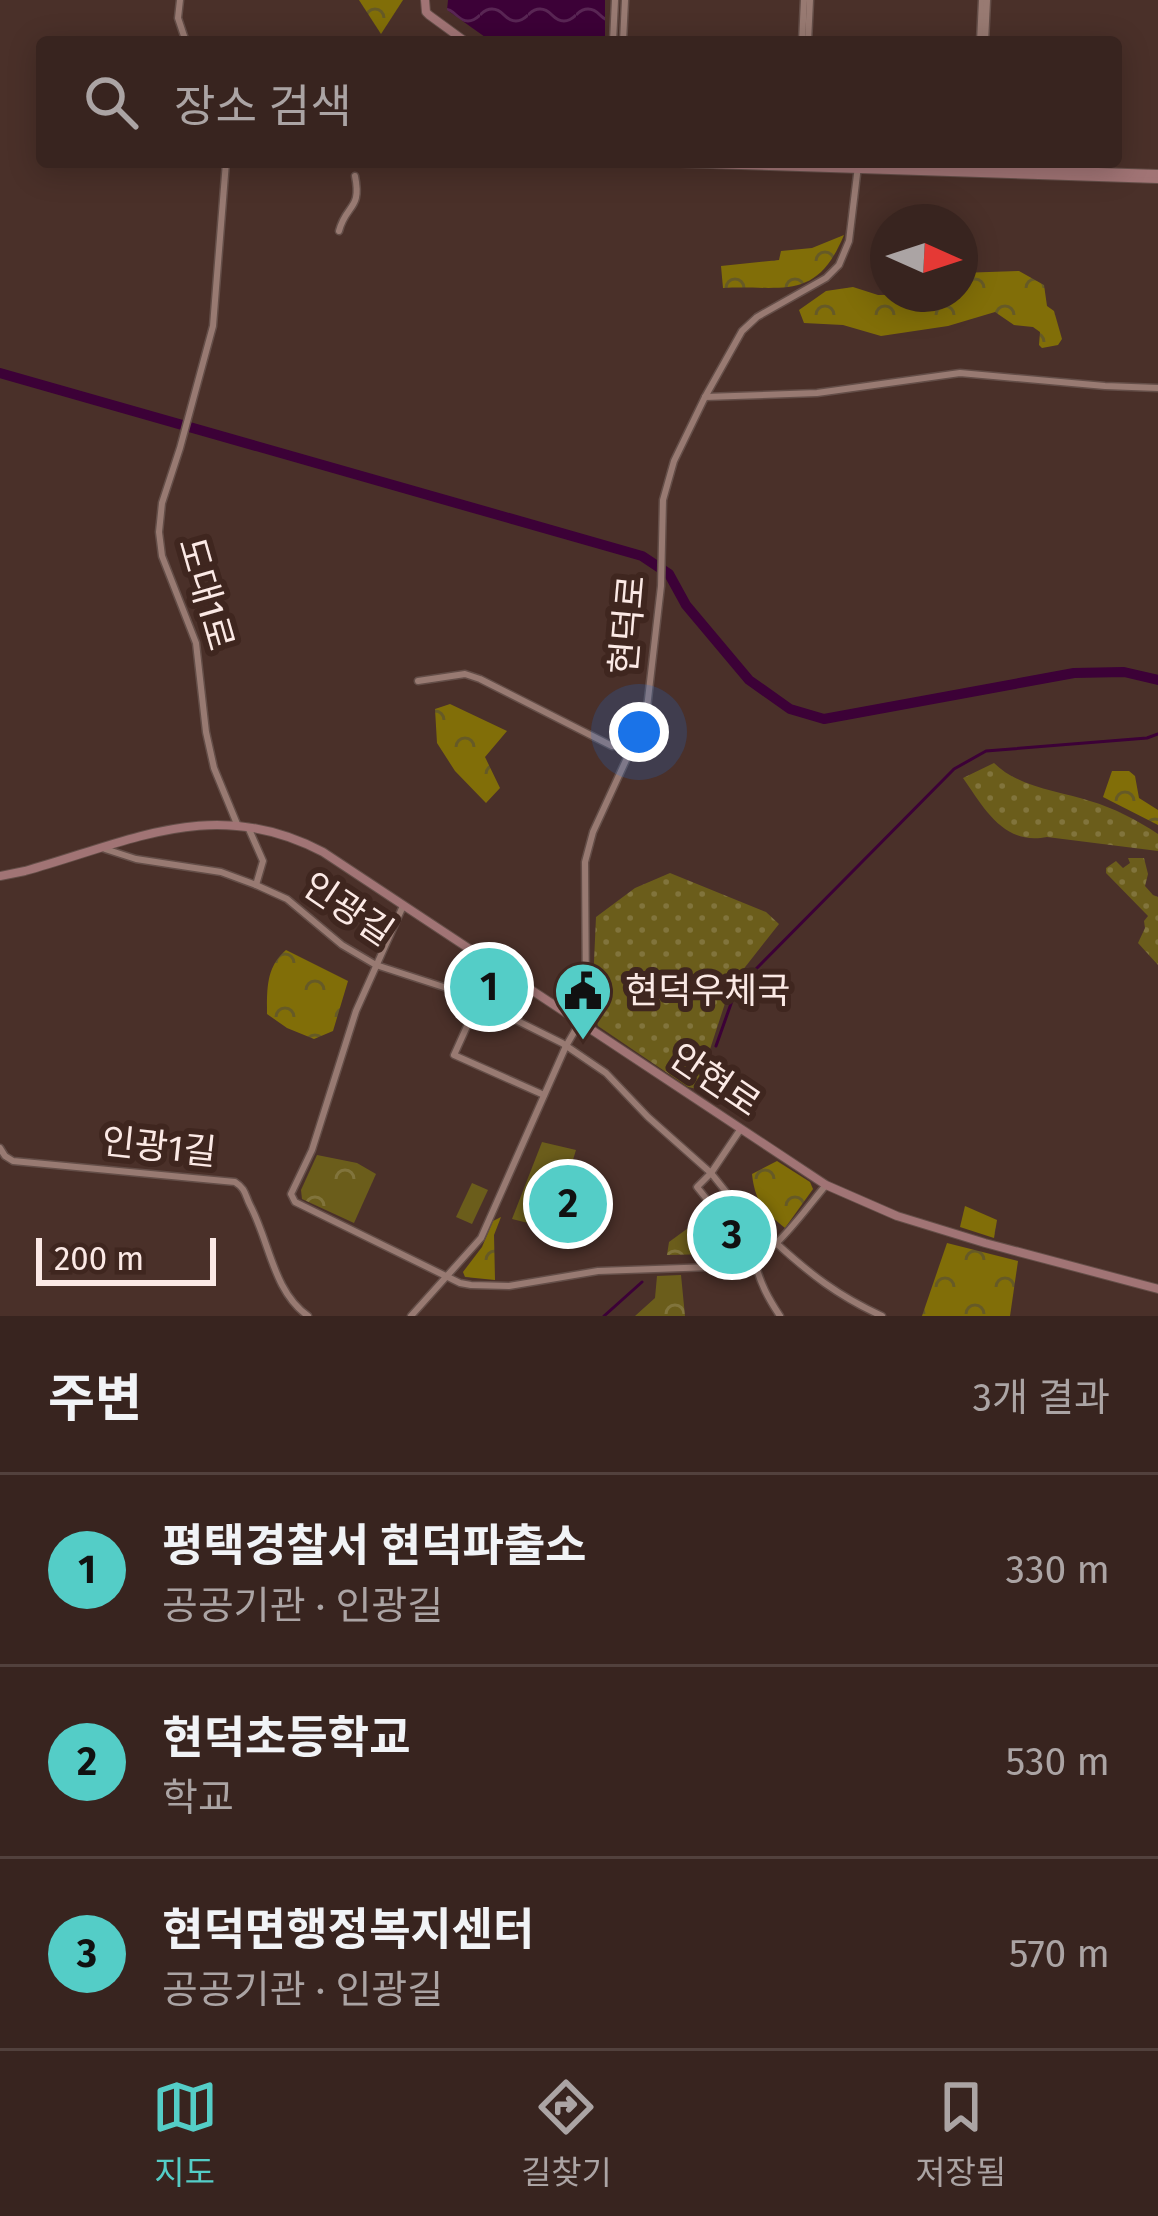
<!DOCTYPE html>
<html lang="ko">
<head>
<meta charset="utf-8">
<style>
  body { margin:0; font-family:"Fira Sans","Noto Sans KR",sans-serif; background:#3f2c28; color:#f1f3f6 }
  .compass { position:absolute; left:870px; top:204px; width:108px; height:108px; border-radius:50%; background:#38241f; box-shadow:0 6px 30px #0003; rotate:93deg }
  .scale { position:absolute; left:36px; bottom:30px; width:180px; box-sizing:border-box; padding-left:12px; border:6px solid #fbe9e5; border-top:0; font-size:33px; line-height:42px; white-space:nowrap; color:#fbe9e5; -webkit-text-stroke:9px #3f261f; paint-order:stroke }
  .you { position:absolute; left:639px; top:732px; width:42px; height:42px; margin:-30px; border:9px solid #fff; border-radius:50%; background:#1a73e8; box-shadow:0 0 0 18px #1a73e833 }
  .badge { display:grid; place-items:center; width:78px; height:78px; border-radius:50%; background:#54cdc7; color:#111; font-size:39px; font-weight:700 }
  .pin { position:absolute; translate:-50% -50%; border:6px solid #fff; box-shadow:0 3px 12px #0006 }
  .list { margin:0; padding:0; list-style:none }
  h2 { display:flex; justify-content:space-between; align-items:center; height:156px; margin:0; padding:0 48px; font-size:51px }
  h2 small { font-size:39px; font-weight:400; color:#aba4a4 }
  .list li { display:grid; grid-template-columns:78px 1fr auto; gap:36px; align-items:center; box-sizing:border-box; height:192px; padding:0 48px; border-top:3px solid #52413d }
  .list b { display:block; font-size:45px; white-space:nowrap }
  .list p { margin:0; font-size:39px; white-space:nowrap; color:#aba4a4 }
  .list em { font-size:39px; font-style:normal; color:#aba4a4 }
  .icon { flex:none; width:66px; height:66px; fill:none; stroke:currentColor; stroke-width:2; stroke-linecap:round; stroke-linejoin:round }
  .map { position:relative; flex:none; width:1158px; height:1316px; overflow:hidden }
  .search { position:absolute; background:#38241f; box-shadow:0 6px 30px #0003; left:36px; right:36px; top:36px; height:132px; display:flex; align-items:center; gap:30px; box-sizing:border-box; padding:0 42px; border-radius:12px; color:#aba4a4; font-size:45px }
  .sheet { height:732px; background:#38241f }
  nav { display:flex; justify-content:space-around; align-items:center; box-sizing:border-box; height:168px; border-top:3px solid #52413d; background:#38241f; font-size:33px; color:#aba4a4 }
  nav a { display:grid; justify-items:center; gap:6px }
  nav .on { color:#54cdc7 }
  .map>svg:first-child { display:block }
  .grass { fill:url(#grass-dots) }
  .forest { fill:url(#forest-crowns) }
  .park { fill:url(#park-crowns) }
  .pitch { fill:#6b5d1b }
  .water { fill:url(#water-waves) }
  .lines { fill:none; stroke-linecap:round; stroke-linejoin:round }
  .stream { stroke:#3c0137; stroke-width:3 }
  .river { stroke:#3c0137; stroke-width:10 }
  .minor-casing { stroke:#644e48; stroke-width:9 }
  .tertiary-casing { stroke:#644e48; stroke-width:9 }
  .secondary-casing { stroke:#644e48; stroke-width:10 }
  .minor { stroke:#987a72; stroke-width:6 }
  .tertiary { stroke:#987a72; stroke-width:6 }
  .secondary { stroke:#a17475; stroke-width:8 }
  .labels { text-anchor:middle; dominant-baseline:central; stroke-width:12; stroke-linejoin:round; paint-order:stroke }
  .street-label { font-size:36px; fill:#fbe9e5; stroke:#3f261f }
  .poi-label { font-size:36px; fill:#fbe9e5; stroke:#3f261f; text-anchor:start }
</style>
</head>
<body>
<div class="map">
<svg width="1158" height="1316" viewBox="0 0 1158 1316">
  <defs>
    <pattern id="grass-dots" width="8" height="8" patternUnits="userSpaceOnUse" patternTransform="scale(3)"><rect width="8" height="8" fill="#6b5d1b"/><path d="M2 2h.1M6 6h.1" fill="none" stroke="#81743c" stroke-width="1.8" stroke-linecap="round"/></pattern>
    <pattern id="forest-crowns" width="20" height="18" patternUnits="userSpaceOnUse" patternTransform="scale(3)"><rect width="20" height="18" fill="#816e08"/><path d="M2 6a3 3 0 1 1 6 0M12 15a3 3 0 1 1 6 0" fill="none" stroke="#665a26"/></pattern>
    <pattern id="park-crowns" width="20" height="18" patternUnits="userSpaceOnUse" patternTransform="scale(3)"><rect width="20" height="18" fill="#6b5d1b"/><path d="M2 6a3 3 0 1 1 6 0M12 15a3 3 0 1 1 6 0" fill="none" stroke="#81743c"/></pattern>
    <pattern id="water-waves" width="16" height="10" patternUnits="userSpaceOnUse" patternTransform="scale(3)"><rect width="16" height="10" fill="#3c0137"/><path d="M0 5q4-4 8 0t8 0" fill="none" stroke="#592654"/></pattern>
  </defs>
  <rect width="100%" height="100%" fill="#4a3029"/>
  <g class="grass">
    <path d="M994,763C1018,787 1058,791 1090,801C1114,808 1137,820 1158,834V851L1047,837C1004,846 984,808 963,778Z"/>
    <polygon points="1128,858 1144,858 1148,874 1145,886 1153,895 1158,897 1158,965 1138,943 1145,928 1144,921 1148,916 1106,873 1106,868 1116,861 1123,868 1130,863"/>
    <polygon points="670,873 766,912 779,924 731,985 697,1089 688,1087 598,1026 592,1006 596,917 635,888"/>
  </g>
  <g class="forest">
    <polygon points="359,0 403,0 381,34"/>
    <path d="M844,235C816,302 784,285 723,288L721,266L779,260L781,251L812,248Z"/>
    <polygon points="1019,271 1044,285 1047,306 1054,311 1062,339 1058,345 1042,348 1039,345 1040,332 1033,327 1014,325 995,312 948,326 881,336 843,325 804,323 799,310 826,291 853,287 878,295 960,294 960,273"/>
    <polygon points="450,704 507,731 485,757 500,788 486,803 455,771 437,743 435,709"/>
    <polygon points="1112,771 1129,771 1135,776 1139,798 1158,810 1158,825 1103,797"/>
    <path d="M286,950L348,981L333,1031L314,1039L287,1028L267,1014C267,989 266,967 286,950Z"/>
    <path d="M777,1161L810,1182L813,1189L785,1228C764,1211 755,1202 752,1174Z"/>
    <polygon points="965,1206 997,1220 994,1238 960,1227"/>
    <polygon points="501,1217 494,1235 495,1280 465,1277 463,1272 482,1247 493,1221"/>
    <polygon points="947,1243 1018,1261 1010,1316 922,1316"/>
  </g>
  <g class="park">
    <polygon points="317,1155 357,1163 376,1174 354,1223 302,1199 301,1190"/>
    <polygon points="472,1183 488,1190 472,1224 456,1217"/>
    <polygon points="706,1215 711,1218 713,1254 667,1255 669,1242"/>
    <polygon points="681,1275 685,1316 635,1316 655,1298 657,1276"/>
  </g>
  <polygon class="pitch" points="542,1142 576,1150 552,1229 512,1219"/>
  <polygon class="water" points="448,0 605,0 605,42 492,42 447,10"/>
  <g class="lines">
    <g class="stream">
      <polyline points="716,1046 733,998 756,969 954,769 986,751 1147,738 1158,734"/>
      <polyline points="604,1316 642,1282"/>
    </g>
    <polyline class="river" points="0,373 642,556 669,574 686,605 749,680 790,709 824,719 1074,673 1124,672 1158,680"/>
    <g class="minor-casing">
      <g id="minor">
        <polyline points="613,42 615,0"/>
        <polyline points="623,42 625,0"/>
        <path d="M339,231C346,204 362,210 355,176"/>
        <polyline points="705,397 817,393 960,373 1105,386 1158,388"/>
        <polyline points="418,681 465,674 480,679 612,746 634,743"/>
        <polyline points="248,827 263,861 256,885"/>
        <polyline points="478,1002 454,1055 544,1095"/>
        <path d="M0,1148L5,1156L13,1161L235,1182C246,1189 245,1195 250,1205C270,1243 273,1291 308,1316"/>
        <polyline points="711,1173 697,1187 717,1212 722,1267"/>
        <path d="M775,1242C810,1274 838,1296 882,1316"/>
        <path d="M755,1262C760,1283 768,1298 780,1316"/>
      </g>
    </g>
    <g class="tertiary-casing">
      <g id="tertiary">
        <polyline points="180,0 178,18 186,42"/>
        <polyline points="802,42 804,0"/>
        <polyline points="808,42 810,0"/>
        <polyline points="980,42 982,0"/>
        <polyline points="985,42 987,0"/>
        <polyline points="226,162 213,326 180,448 162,503 159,532 162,556 196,643 206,732 214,768 237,824"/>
        <polyline points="105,849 136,859 221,872 256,885 287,899 342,945 376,965 459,992 562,1043 606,1073 648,1117 711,1173 739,1208 775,1242"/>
        <path d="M403,906L356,1011L312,1150L291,1194L295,1202L460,1283L471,1285L509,1286L598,1271L741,1266C774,1256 804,1211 826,1185"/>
        <polyline points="711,1173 740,1130"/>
        <polyline points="411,1316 481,1238 566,1046 580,1022 586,1003 585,862 593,832 644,721 647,708 661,586 663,500 674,461 705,397 742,331 757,317 826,278 839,265 849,241 858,166"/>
      </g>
    </g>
    <g class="secondary-casing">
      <g id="secondary">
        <polyline points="425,0 426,12 429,15 466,42"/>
        <polyline points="649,162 1158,179"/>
        <polyline points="794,162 1158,174"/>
        <path d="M0,876L25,871C132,841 215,795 323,852L826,1185L897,1216L985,1243L1158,1289"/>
      </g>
    </g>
    <use href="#minor" class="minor"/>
    <use href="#tertiary" class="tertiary"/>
    <use href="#secondary" class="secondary"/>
  </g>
  <defs>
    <g id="civic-pin" transform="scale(3)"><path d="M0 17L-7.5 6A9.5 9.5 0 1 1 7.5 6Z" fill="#54cdc7" stroke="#3f261f"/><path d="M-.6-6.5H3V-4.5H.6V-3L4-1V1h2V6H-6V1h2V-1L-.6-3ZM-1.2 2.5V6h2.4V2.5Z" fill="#111"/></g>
  </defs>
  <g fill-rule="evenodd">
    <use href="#civic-pin" x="583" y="991"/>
  </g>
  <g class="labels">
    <g class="street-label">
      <text transform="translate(206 594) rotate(74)">도대1로</text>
      <text transform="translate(628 625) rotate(-85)">현덕로</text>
      <text transform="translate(348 909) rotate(34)">인광길</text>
      <text transform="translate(715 1080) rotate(34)">안현로</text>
      <text transform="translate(159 1147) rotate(6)">인광1길</text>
    </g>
    <g class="poi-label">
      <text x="625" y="991">현덕우체국</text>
    </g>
  </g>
</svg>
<svg class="compass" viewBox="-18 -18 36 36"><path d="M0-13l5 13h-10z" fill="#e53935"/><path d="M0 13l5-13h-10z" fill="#aba4a4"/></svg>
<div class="scale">200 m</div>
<div class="you"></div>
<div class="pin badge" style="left:489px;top:987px">1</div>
<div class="pin badge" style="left:568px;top:1204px">2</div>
<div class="pin badge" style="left:732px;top:1235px">3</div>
<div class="search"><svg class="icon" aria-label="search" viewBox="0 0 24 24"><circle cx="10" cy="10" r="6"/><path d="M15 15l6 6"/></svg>장소 검색</div>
</div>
<section class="sheet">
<h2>주변<small>3개 결과</small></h2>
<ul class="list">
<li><span class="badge">1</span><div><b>평택경찰서 현덕파출소</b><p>공공기관 · 인광길</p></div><em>330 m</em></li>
<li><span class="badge">2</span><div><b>현덕초등학교</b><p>학교</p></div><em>530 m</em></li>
<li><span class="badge">3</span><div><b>현덕면행정복지센터</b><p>공공기관 · 인광길</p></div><em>570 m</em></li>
</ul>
</section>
<nav>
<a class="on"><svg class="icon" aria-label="map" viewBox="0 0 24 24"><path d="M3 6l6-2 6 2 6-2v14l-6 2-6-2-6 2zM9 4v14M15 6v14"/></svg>지도</a>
<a><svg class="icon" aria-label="directions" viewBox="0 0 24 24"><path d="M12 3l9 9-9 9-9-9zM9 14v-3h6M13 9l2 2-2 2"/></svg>길찾기</a>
<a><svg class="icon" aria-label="saved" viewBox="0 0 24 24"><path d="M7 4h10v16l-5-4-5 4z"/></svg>저장됨</a>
</nav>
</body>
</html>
